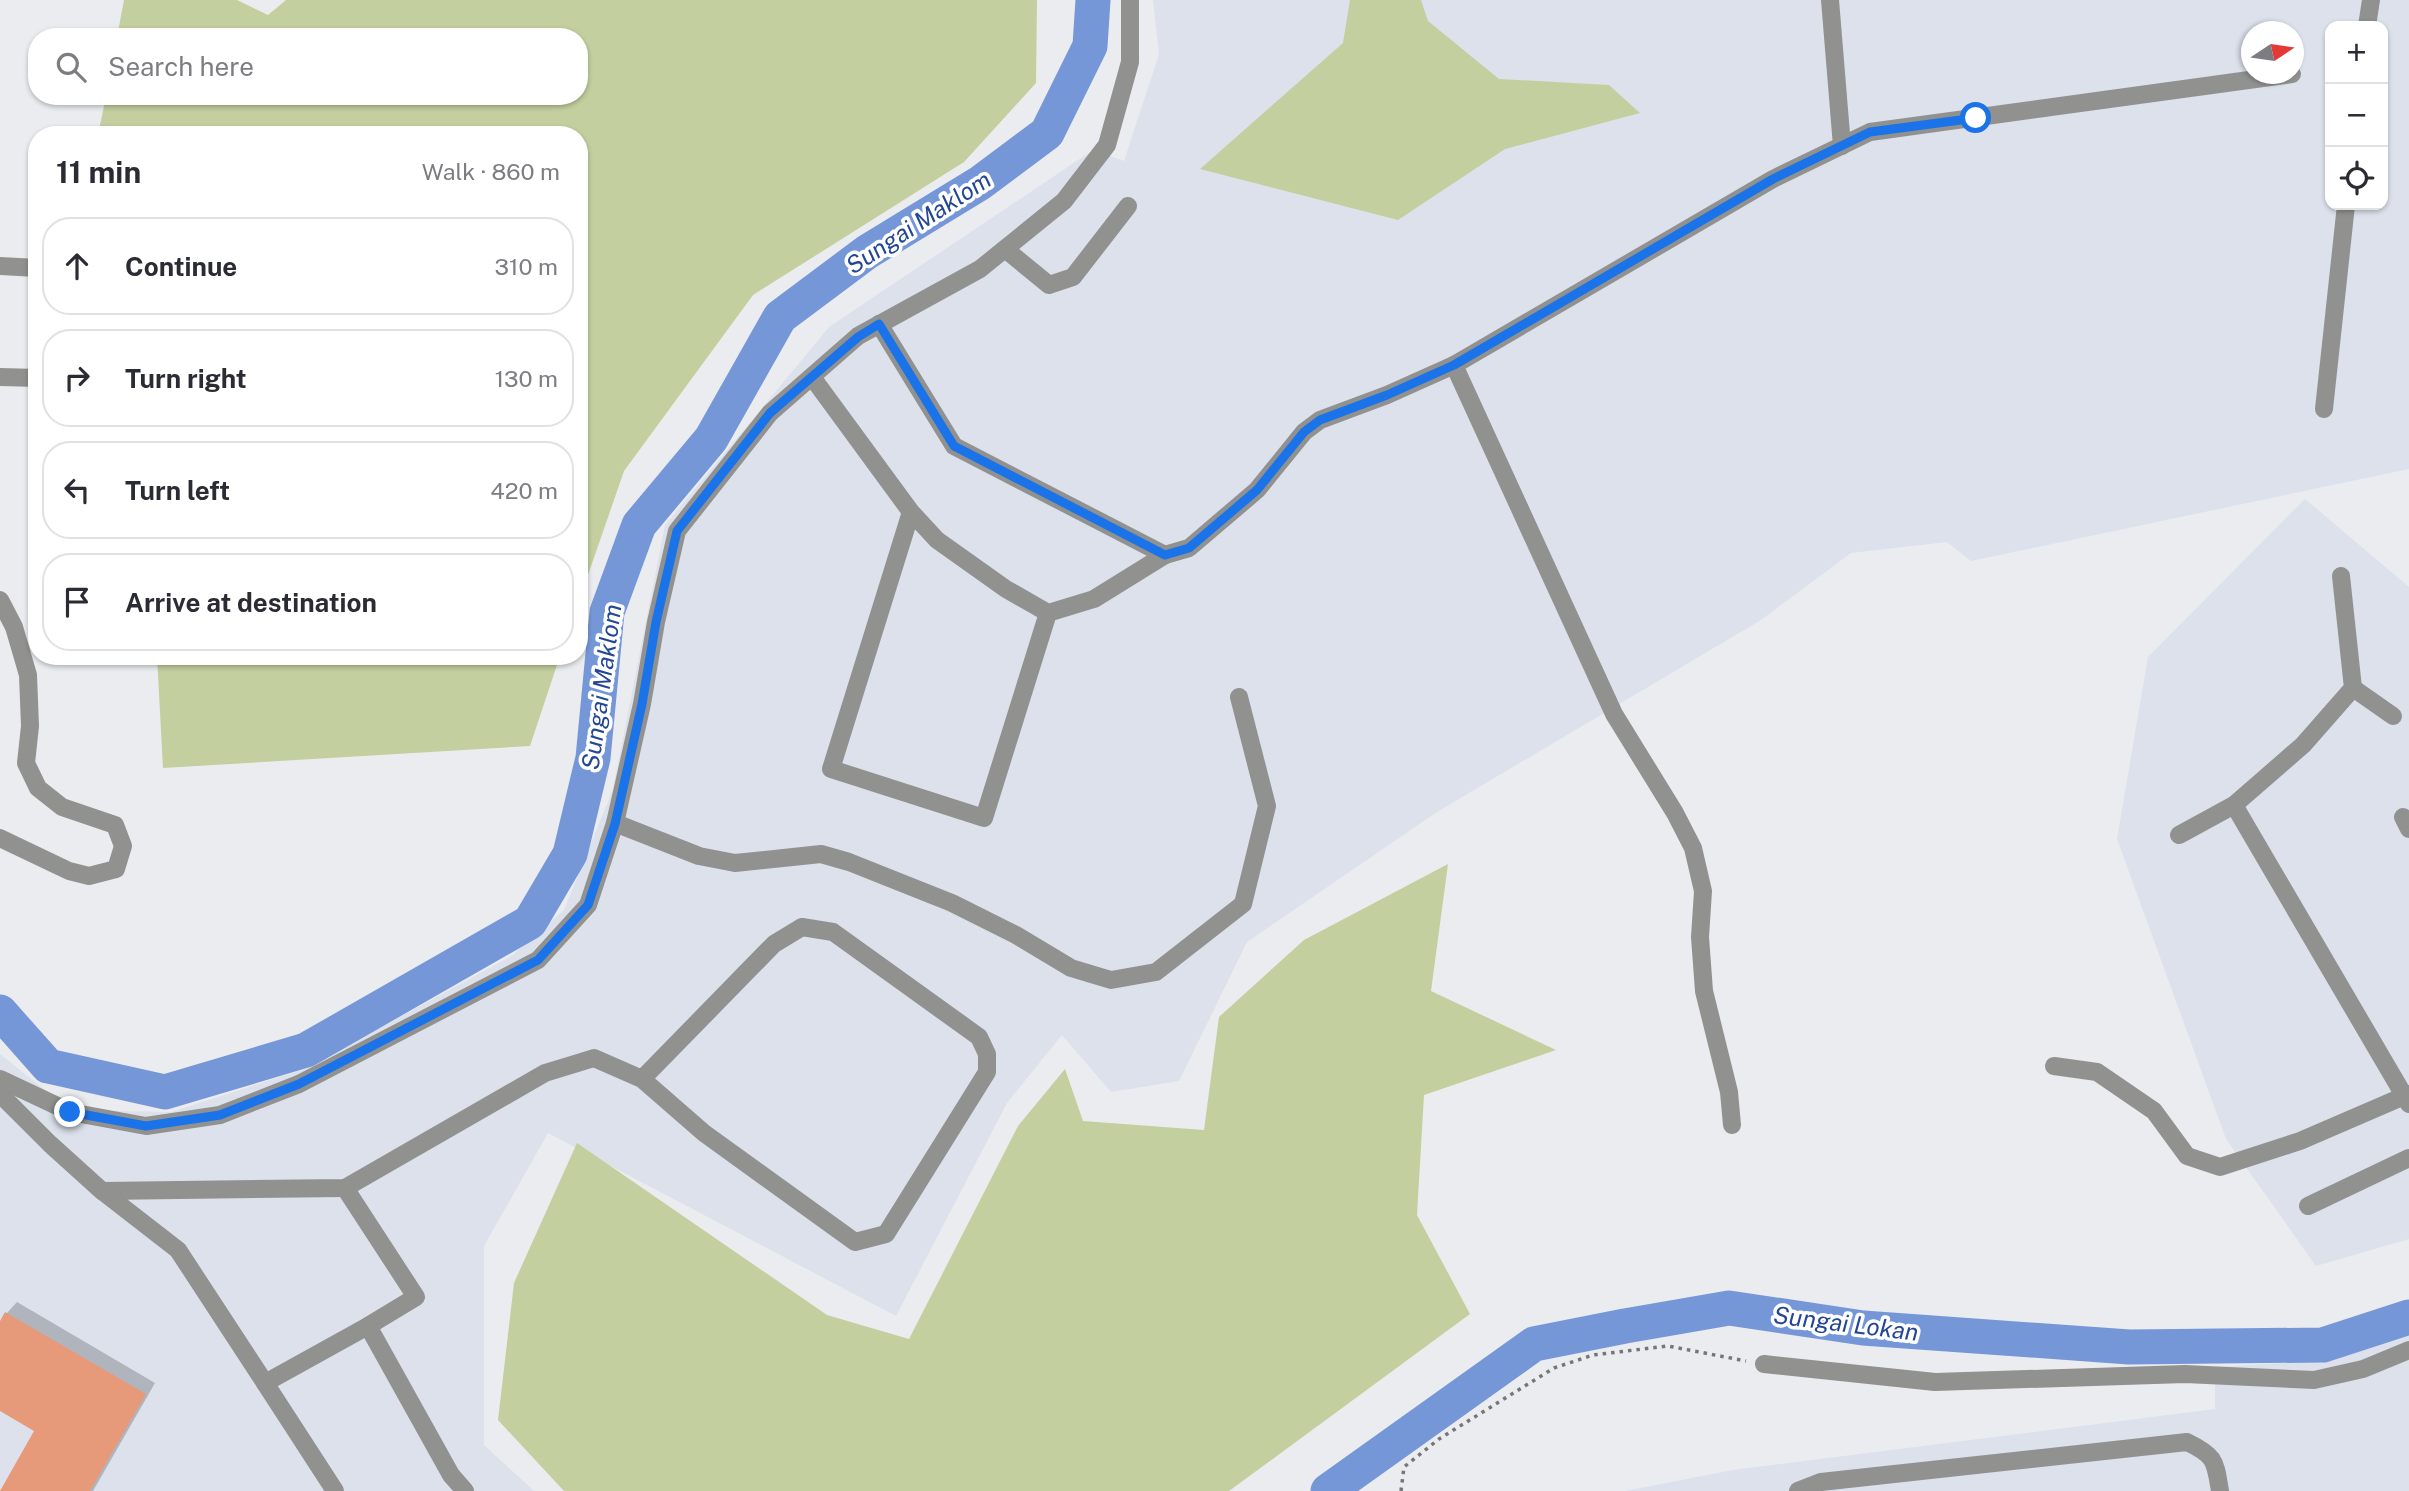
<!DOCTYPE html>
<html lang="en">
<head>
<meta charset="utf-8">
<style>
  body { margin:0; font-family:"Public Sans",sans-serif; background:#f2f2f3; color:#2b2b33 }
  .controls { position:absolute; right:21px; top:21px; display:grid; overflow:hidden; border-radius:14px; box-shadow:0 2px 5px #0004 }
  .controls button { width:63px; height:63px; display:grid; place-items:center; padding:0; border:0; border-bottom:2px solid #e1e1e2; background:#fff; color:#2b2b33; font:35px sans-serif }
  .compass { position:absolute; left:2241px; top:21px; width:63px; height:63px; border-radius:50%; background:#fff; box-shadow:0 2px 5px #0004; rotate:77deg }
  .stop { position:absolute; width:21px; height:21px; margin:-16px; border:5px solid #1a73e8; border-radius:50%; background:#fff }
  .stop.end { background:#1a73e8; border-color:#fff; box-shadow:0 2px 7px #0008 }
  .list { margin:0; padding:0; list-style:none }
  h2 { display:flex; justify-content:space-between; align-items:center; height:91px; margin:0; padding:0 28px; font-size:30px }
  h2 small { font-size:23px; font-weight:400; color:#7c7c81 }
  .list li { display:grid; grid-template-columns:46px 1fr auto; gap:21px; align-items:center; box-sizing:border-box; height:98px; margin:0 14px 14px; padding:0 14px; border:2px solid #e1e1e2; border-radius:28px }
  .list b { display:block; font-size:26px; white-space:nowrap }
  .list em { font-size:23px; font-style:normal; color:#7c7c81 }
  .icon { flex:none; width:38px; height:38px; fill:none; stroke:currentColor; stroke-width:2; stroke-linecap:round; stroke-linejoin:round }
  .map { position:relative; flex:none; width:2409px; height:1491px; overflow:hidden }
  .search { position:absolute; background:#fff; box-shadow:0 2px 5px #0004; left:28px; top:28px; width:560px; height:77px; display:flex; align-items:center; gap:18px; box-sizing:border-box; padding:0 24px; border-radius:28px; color:#7c7c81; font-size:26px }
  .panel { position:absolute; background:#fff; box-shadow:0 2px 5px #0004; left:28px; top:126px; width:560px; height:539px; border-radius:28px }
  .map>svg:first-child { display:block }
  .built { fill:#dce1eb; fill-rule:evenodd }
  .green { fill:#c3cf9e }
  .shadow { fill:#0003 }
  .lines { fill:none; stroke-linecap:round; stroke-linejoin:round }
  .river { stroke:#7597d8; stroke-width:35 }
  .building { fill:#e79a7a }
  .path { stroke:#757678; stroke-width:3.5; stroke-dasharray:3.5 5; stroke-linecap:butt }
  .minor { stroke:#919190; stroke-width:18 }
  .route { stroke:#1a73e8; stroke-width:9 }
  .labels { text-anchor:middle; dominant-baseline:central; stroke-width:7; stroke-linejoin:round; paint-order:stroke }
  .water-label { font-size:24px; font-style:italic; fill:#234794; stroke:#fff }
</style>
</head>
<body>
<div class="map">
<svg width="2409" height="1491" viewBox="0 0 2409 1491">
  <rect width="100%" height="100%" fill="#ebecef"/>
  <g class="built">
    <path d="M1153,0H2409V469L1971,561L1947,542L1851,553L1761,620L1437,812L1247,942L1179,1081L1111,1092L1062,1035L1007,1103L896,1316L548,1133L484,1246V1445L534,1491H0V1054L70,1110L171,1112L305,1069L513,955L564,910L613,789L665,525L829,327L1093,150L1124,161L1159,54ZM2330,26H2383V205H2330ZM2252,32H2294V74H2252Z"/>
    <polygon points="2305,499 2409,587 2409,1239 2316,1266 2226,1139 2117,839 2148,657"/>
    <polygon points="2409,1320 2409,1491 1625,1491 1733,1470 2215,1409 2215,1367 2319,1361"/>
  </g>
  <g class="green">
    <polygon points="124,0 237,0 268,15 286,0 1037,0 1036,83 964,162 753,295 624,471 579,601 579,135 98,135 106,96 579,96 579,37 117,37"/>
    <polygon points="1350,0 1421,0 1428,21 1499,79 1609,85 1640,113 1505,149 1398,220 1200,169 1343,43"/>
    <polygon points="157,656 560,656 530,746 163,768"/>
    <polygon points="1448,864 1431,991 1556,1050 1424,1095 1417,1215 1470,1314 1229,1491 564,1491 498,1420 514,1283 577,1143 827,1315 909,1339 1018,1126 1065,1069 1083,1121 1204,1130 1219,1017 1304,940"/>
  </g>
  <polygon class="shadow" points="17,1302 155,1383 93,1491 1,1491 36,1430 0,1409 0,1324 7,1313"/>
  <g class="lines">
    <g class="river">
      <polyline points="0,1012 48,1066 165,1092 306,1050 530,922 570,854 593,758 607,612 639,525 711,439 780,317 867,252 980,183 1047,133 1090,46 1093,0"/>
      <polyline points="1328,1491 1534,1344 1625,1326 1729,1308 1863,1328 2129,1347 2323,1345 2409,1317"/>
    </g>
  </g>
  <polygon class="building" points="5,1312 146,1394 90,1491 0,1491 34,1431 0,1411 0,1321"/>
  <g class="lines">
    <polyline class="path" points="1401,1491 1404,1467 1439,1439 1554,1368 1593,1355 1668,1346 1746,1361"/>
    <g class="minor">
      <polyline points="1830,0 1842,146"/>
      <polyline points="2367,26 2371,0"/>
      <polyline points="1005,249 1049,285 1073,277 1128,206"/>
      <polyline points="0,266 37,268"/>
      <polyline points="879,324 954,446 1165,555 1189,548 1257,490 1304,432 1320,420 1387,395 1454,365 1773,179 1870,132 2292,74"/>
      <polyline points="1454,365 1614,714 1675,813 1693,848 1703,891 1700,937 1704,991 1729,1092 1732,1125"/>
      <polyline points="0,377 37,378"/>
      <polyline points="812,377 911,512 937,540 1006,589 1048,613 984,818 831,769 911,512"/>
      <polyline points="2324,409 2346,205"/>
      <polyline points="0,600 14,627 28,675 30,726 26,763 38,788 62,807 115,825 123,846 116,869 89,876 69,871 0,838"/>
      <polyline points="1048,613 1094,599 1165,555"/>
      <polyline points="2353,688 2393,716"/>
      <polyline points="2234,805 2409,1104"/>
      <polyline points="2403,817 2409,829"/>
      <polyline points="615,823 699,856 735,863 821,854 849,862 952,903 1016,935 1071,968 1111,980 1156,972 1243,904 1267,806 1239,697"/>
      <polyline points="2179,835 2234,805 2303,745 2353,688 2341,576"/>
      <polyline points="2054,1066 2097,1072 2154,1111 2187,1156 2220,1167 2300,1141 2409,1094"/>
      <polyline points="0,1079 70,1112 146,1126 220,1115 299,1084 538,960 588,905 615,823 642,704 656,622 677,531 770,413 858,336 980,269 1064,201 1107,145 1130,62 1130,0"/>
      <polyline points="0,1094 50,1144 102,1191 345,1188 545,1073 594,1058 642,1079 704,1133 855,1242 886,1234 987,1072 987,1054 979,1037 833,932 802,927 774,944 642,1079"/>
      <polyline points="345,1188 416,1297 368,1326"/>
      <polyline points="102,1191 178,1250 265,1383 368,1326 451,1475 465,1491"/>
      <polyline points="2308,1206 2409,1158"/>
      <polyline points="1764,1364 1935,1382 2185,1374 2314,1380 2363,1369 2409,1350"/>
      <polyline points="265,1383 335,1491"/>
      <path d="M1798,1491L1821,1482L2187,1442C2216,1456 2215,1461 2220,1491"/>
    </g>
  </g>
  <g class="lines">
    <polyline class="route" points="70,1112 146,1126 220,1115 299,1084 538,960 588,905 615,824 642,704 656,622 677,531 770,413 858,337 879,324 954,446 1165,555 1189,548 1257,490 1304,432 1320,420 1387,395 1454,365 1773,179 1870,132 1976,118"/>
  </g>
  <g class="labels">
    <g class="water-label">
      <text transform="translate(918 222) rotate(-33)">Sungai Maklom</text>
      <text transform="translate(601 687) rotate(-82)">Sungai Maklom</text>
      <text transform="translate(1846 1323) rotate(7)">Sungai Lokan</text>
    </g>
  </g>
</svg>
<div class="controls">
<button>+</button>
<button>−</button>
<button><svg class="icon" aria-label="locate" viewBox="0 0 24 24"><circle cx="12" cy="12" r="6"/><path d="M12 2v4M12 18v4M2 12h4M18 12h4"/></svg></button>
</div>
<svg class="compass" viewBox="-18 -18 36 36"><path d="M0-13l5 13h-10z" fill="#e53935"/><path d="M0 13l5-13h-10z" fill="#7c7c81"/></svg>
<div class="stop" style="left:1976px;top:118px"></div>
<div class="stop end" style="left:70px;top:1112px"></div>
<div class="search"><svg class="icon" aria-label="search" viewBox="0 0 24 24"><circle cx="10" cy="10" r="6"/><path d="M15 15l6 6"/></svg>Search here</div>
<section class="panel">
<h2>11 min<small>Walk · 860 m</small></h2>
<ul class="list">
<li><svg class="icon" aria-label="ahead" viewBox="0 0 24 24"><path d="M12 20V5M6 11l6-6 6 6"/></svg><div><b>Continue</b></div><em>310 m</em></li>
<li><svg class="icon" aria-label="right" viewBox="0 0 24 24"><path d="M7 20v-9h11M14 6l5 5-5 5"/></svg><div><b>Turn right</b></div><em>130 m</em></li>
<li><svg class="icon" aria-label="left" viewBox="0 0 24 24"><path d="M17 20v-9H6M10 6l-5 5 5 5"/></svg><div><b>Turn left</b></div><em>420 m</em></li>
<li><svg class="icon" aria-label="arrive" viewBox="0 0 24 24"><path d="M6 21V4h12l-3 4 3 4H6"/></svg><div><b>Arrive at destination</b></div></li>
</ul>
</section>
</div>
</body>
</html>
